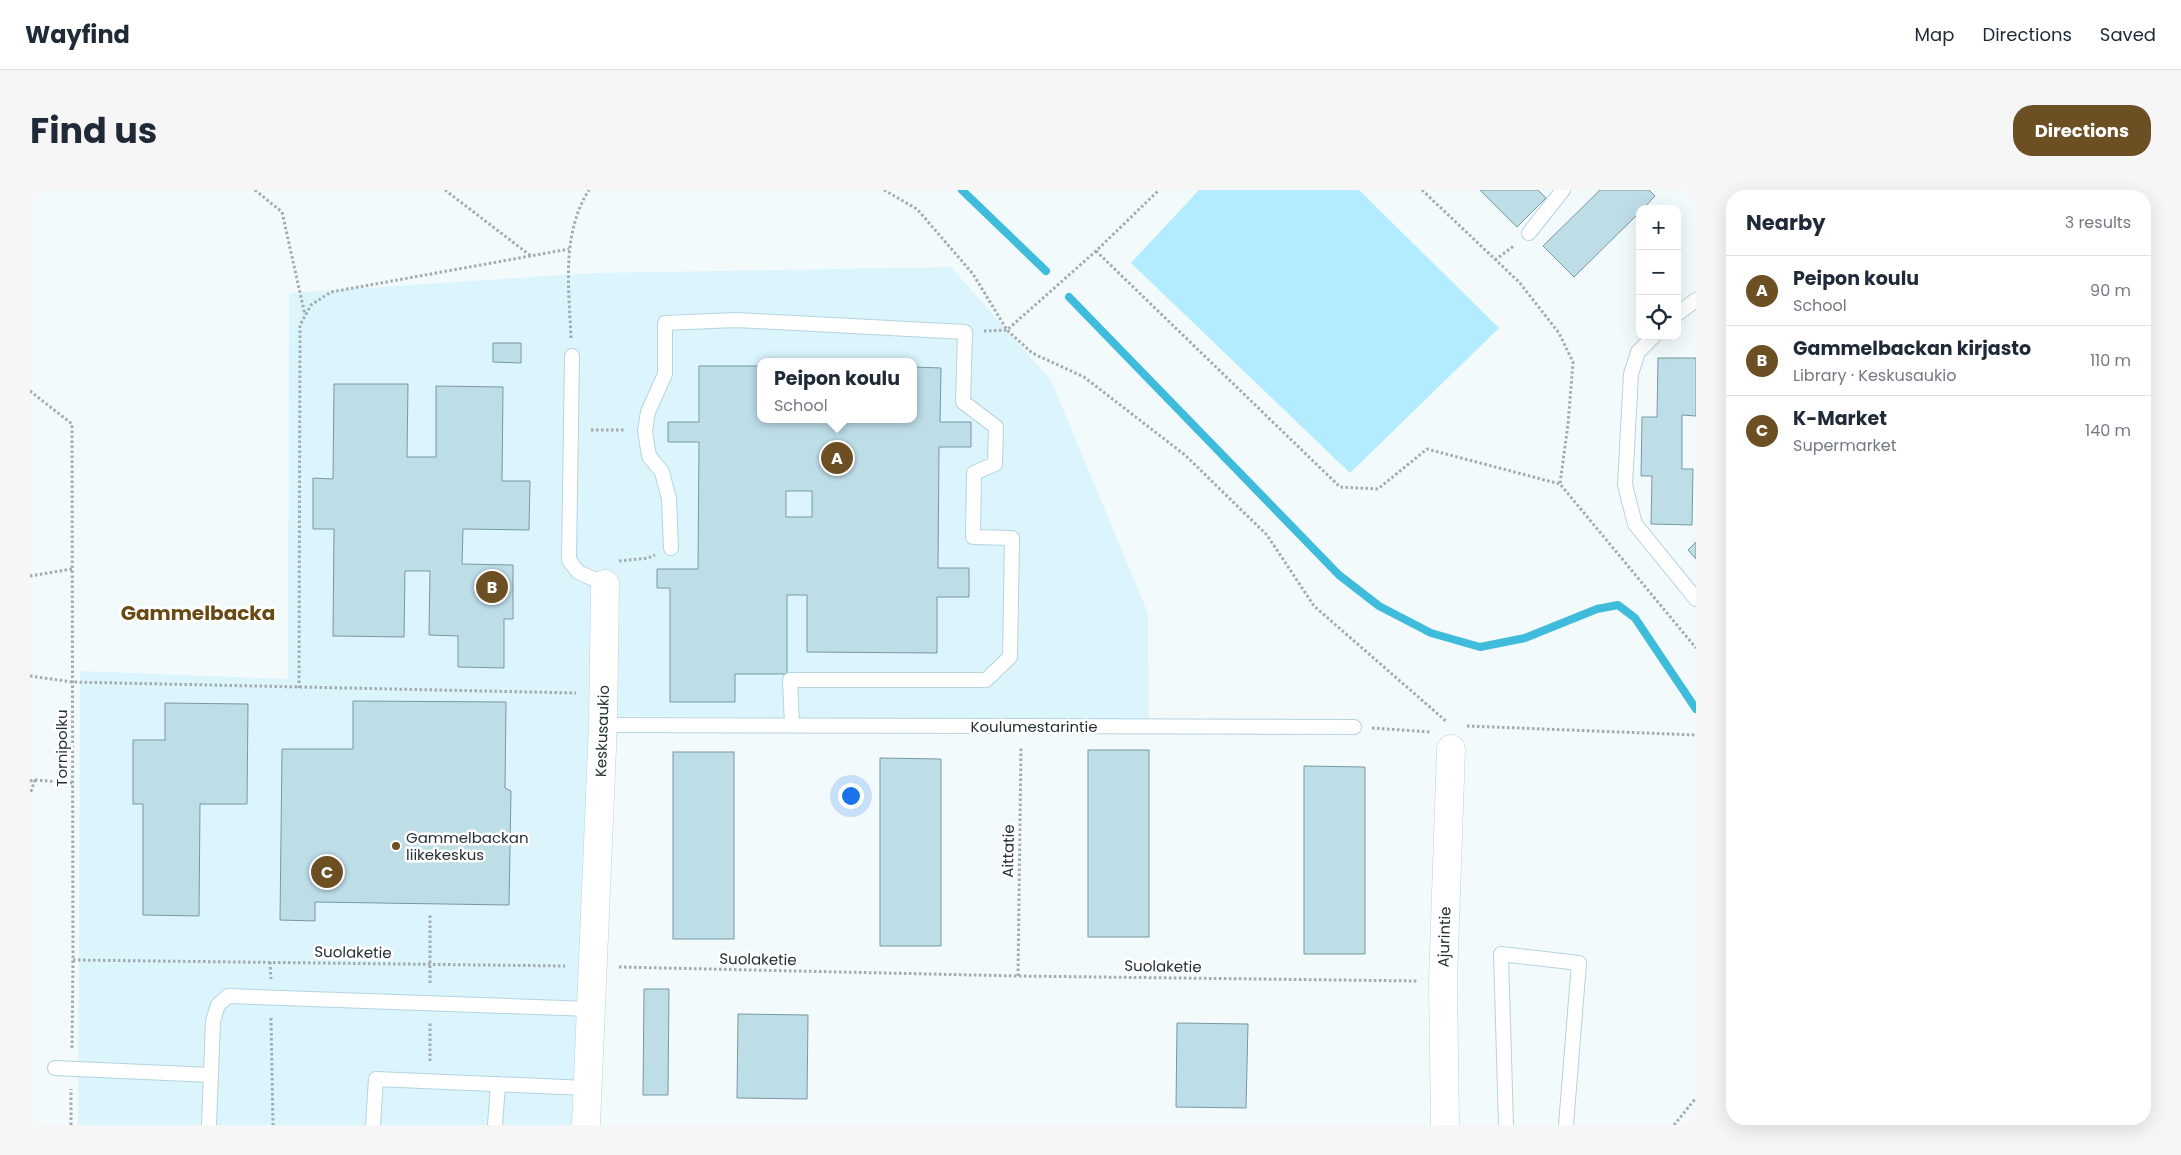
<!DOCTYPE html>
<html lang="en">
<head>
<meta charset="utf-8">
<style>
  body { margin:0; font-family:Poppins,sans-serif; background:#f6f6f7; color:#1f2937 }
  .controls { position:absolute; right:15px; top:15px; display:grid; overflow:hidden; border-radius:10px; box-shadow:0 5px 20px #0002 }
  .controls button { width:45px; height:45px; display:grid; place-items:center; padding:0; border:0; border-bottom:1px solid #e0e1e3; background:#fff; color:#1f2937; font:25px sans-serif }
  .you { position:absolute; left:820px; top:605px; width:18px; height:18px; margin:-12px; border:4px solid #fff; border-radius:50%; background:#1a73e8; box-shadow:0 0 0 8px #1a73e833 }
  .badge { display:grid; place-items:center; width:32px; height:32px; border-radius:50%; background:#6c4f23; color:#fff; font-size:16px; font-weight:700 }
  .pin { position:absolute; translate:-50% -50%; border:2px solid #fff; box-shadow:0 1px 5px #0006 }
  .popup { position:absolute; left:727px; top:168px; width:160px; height:65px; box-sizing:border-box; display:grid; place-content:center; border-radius:10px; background:#fff; filter:drop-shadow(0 1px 4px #0005); font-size:16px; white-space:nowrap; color:#747a83 }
  .popup b { font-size:19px; color:#1f2937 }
  .popup::after { content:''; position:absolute; left:50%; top:100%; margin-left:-10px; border:10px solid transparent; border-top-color:#fff }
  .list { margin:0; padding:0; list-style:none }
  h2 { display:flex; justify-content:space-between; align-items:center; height:65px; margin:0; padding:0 20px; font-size:21px }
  h2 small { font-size:16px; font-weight:400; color:#747a83 }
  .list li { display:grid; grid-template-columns:32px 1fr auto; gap:15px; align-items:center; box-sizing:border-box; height:70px; padding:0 20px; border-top:1px solid #e0e1e3 }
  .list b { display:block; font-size:19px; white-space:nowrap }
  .list p { margin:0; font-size:16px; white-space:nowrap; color:#747a83 }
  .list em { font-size:16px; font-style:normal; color:#747a83 }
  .icon { flex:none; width:28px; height:28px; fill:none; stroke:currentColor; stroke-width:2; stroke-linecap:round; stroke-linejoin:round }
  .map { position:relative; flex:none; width:1666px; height:935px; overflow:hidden; border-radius:20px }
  header { display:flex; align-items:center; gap:30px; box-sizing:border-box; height:70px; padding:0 25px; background:#fff; border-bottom:1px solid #e0e1e3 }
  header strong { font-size:24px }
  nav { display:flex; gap:28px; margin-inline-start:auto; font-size:18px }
  .intro { display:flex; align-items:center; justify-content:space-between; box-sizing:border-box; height:120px; padding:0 30px }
  h1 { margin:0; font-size:35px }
  .button { padding:12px 22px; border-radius:20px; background:#6c4f23; color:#fff; font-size:18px; font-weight:700 }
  main { display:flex; gap:30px; padding:0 30px }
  aside { flex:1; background:#fff; border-radius:20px; box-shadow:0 5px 20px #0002 }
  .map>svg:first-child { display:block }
  .built { fill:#dcf5fd; fill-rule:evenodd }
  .green { fill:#b2ecfe }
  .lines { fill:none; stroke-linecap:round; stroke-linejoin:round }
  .stream { stroke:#3fbcdc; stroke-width:8 }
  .building { fill:#bddde7; stroke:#7998a2; fill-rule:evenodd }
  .service-casing { stroke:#b4d4de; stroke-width:16 }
  .minor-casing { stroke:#b4d4de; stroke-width:29 }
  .path { stroke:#a2abae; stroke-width:3; stroke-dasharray:2.5 2.5; stroke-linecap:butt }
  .service { stroke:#fff; stroke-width:14 }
  .minor { stroke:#fff; stroke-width:28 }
  .poi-dot { fill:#6c4f23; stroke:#fff; stroke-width:2 }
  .labels { text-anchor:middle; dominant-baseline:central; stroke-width:5; stroke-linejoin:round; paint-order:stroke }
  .street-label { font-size:15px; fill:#243034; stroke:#fff }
  .poi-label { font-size:15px; fill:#243034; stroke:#fff; text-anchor:start }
  .district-label { font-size:20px; font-weight:bold; fill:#684913; stroke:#fff }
</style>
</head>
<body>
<header>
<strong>Wayfind</strong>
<nav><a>Map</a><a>Directions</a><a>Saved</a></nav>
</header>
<div class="intro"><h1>Find us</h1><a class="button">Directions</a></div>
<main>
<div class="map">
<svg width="1666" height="935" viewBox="0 0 1666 935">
  <rect width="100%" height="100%" fill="#f3fafc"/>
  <path class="built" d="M921,77L1021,190L1118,423L1119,532L594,526L586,553L570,935H48L50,481L258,489L259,103L563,83ZM731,172H883V229H731Z"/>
  <polygon class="green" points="1169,0 1329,0 1469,138 1320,283 1101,73"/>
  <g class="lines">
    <g class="stream">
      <polyline points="932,0 1016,81"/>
      <polyline points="1039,107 1309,385 1349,416 1401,443 1450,457 1495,448 1567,419 1588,415 1605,428 1666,519"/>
    </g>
  </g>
  <g class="building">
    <polygon points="1450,0 1508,0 1516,8 1487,37"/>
    <polygon points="1570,0 1619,0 1625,6 1613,19 1610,19 1610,22 1544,87 1513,56"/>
    <polygon points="463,153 491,153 491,173 463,172"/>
    <polygon points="1628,168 1666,168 1666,226 1652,225 1652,279 1663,279 1662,335 1621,334 1622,286 1611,286 1612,227 1627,227"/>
    <path d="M669,176H731V229L789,230L883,229V177L911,178L910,232H941V257H909L908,378H939V407H907V463L777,462V405H757V484H705V512H640V398H627V379H668L669,252H638V232H669ZM756,301H782V327H756Z"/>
    <polygon points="304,194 378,194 377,267 406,267 406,196 473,197 472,291 500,291 499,340 433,339 432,374 483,375 483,429 474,429 474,478 428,477 428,446 399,445 400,381 375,381 374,447 303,446 304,339 283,339 283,288 303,289"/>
    <polygon points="1666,352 1666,369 1658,360"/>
    <polygon points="323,511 476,512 475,598 481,601 479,715 285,712 285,731 250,730 252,559 323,559"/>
    <polygon points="135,513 218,514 217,614 170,614 169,726 113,725 113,614 103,614 103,550 135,550"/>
    <rect x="1058" y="560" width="61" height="187"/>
    <rect x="643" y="562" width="61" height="187"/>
    <polygon points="850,568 911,569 911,756 850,756"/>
    <polygon points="1274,576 1335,577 1335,764 1274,764"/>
    <polygon points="614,799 639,799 638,905 613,905"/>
    <polygon points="708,824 778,825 777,909 707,908"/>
    <polygon points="1147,833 1218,834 1216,918 1146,917"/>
  </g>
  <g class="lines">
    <g class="service-casing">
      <g id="service">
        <polyline points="1499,43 1533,0"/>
        <polyline points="1647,124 1666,110"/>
        <polyline points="1624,146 1608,162 1601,184 1595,295 1605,334 1666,409"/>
        <polyline points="542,166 539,370 548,382 575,394"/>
        <polyline points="641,358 639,309 632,282 619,266 615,241 618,222 635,184 635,133 706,130 935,142 933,212 966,237 965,274 944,283 943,347 982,348 980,467 956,490 760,490 762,535"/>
        <polyline points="573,535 1324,537"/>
        <polyline points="25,878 181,885"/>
        <polyline points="179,935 183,831 188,815 198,806 560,819"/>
        <polyline points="343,935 346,889 557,898"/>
        <polyline points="465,935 468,894"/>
        <polyline points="1476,935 1471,764 1549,773 1536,935"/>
      </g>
    </g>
    <g class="minor-casing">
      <g id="minor">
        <polyline points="556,935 573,535 575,394"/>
        <polyline points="1415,935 1413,791 1421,559"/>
      </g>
    </g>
    <g class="path">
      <polyline points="225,0 252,22 275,125"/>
      <polyline points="415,0 501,66"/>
      <polyline points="854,0 887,19 943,84 977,140 1002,163 1054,187 1155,265 1237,345 1284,416 1417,532"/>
      <polyline points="1392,0 1489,92 1529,143 1543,172 1538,234 1530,294 1666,458"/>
      <polyline points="0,1 6,0"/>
      <polyline points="1066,61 1310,297 1348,299 1397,259 1530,294"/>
      <polyline points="1465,70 1485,55"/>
      <polyline points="954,141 977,140 1066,61 1129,0"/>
      <path d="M541,148C539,99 531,44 559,0"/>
      <polyline points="0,201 42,234 43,770 42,860"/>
      <polyline points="561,240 595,240"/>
      <polyline points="589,371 618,368 625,365"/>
      <polyline points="0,386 42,379"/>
      <polyline points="0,486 42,492 546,503"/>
      <polyline points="269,498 270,135 281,115 301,102 539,59"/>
      <polyline points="1437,536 1666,545"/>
      <polyline points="1342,538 1401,542"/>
      <polyline points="5,590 43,593"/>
      <polyline points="0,591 5,590 0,604"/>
      <polyline points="43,770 535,776"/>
      <polyline points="240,772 241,789"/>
      <polyline points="589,777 988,786 1388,791"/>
      <polyline points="988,786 991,557"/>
      <polyline points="400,793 400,724"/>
      <polyline points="241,828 243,935"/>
      <polyline points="400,871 400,832"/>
      <polyline points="41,935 41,899"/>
      <polyline points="1644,935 1666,908"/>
    </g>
    <use href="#service" class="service"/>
    <use href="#minor" class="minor"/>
  </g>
  <circle class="poi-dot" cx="366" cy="656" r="5"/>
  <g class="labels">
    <g class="street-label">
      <text x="1004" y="536">Koulumestarintie</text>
      <text transform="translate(572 541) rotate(-88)">Keskusaukio</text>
      <text transform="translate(31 558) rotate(-90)">Tornipolku</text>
      <text transform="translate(978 661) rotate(-89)">Aittatie</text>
      <text transform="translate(1414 747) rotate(-88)">Ajurintie</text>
      <text transform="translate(323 762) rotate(1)">Suolaketie</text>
      <text transform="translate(728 769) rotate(1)">Suolaketie</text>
      <text transform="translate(1133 776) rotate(1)">Suolaketie</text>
    </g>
    <g class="poi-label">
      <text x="376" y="647">Gammelbackan<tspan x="376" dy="17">liikekeskus</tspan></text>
    </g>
    <g class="district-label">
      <text x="168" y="423">Gammelbacka</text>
    </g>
  </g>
</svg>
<div class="controls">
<button>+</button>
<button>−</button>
<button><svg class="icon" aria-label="locate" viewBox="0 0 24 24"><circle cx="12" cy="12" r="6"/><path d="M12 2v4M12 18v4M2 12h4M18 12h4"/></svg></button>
</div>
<div class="you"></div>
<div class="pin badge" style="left:807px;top:268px">A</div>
<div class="popup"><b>Peipon koulu</b>School</div>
<div class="pin badge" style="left:462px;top:397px">B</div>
<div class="pin badge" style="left:297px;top:682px">C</div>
</div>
<aside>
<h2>Nearby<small>3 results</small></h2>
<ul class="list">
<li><span class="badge">A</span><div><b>Peipon koulu</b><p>School</p></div><em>90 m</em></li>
<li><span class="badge">B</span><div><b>Gammelbackan kirjasto</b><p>Library · Keskusaukio</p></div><em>110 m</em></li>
<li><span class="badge">C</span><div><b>K-Market</b><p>Supermarket</p></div><em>140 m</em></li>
</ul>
</aside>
</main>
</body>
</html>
